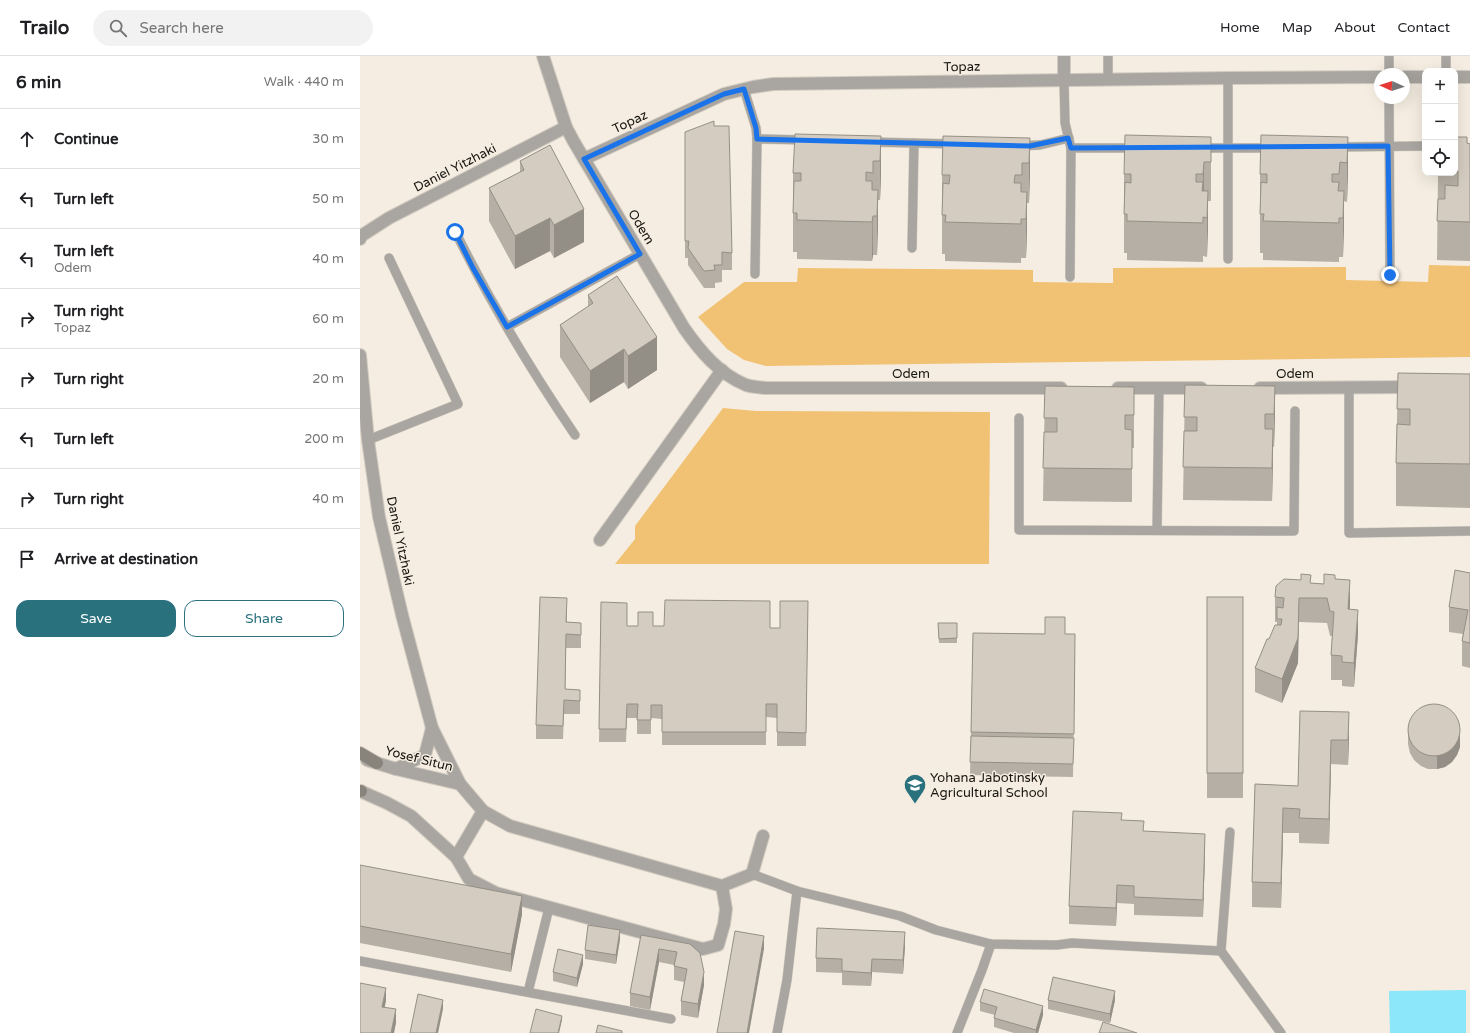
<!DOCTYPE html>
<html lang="en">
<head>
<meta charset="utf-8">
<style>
  body { margin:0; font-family:"Varela Round",sans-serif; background:#f2f2f2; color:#202124 }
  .controls { position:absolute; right:12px; top:12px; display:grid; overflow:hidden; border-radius:8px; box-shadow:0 4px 16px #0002 }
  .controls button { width:36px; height:36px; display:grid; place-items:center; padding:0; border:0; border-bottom:1px solid #e0e0e0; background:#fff; color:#202124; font:20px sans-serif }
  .compass { position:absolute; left:1014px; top:12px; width:36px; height:36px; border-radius:50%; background:#fff; box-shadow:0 4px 16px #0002; rotate:273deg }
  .stop { position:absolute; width:12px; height:12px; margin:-9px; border:3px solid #1a73e8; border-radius:50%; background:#fff }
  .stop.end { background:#1a73e8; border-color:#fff; box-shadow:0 1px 4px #0008 }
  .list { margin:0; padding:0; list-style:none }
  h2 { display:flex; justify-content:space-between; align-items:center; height:52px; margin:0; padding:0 16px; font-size:17px }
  h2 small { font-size:13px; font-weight:400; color:#757577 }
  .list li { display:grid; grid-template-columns:26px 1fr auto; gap:12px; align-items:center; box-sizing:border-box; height:60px; padding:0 16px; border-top:1px solid #e0e0e0 }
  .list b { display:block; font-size:15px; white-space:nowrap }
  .list p { margin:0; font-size:13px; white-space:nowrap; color:#757577 }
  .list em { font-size:13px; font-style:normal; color:#757577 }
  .actions { display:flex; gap:8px; padding:12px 16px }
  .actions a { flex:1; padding:9px 0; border:1px solid #2a717e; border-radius:12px; text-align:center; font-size:14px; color:#2a717e }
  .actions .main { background:#2a717e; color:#fff }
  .icon { flex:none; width:22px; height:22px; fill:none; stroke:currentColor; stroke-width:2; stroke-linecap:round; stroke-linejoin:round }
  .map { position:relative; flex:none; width:1110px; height:977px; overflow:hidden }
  header { display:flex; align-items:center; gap:24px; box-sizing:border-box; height:56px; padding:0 20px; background:#fff; border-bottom:1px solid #e0e0e0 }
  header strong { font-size:19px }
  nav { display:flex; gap:22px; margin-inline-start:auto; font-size:14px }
  .search { width:280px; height:36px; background:#f2f2f2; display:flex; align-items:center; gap:10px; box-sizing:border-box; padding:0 14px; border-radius:22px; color:#757577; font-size:15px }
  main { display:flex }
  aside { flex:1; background:#fff }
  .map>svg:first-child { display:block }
  .green { fill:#f1c274 }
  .water { fill:#8be7f9 }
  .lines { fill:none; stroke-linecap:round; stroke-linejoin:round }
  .service-casing { stroke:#d1cac0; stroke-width:10 }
  .minor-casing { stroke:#d1cac0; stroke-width:14 }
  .secondary-casing { stroke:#d1cac0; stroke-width:14 }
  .service { stroke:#a9a6a1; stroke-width:9 }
  .minor { stroke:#a9a6a1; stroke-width:12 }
  .secondary { stroke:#88837b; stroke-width:12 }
  .wall { fill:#b6afa5 }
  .shaded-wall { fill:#948f86 }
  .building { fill:#d4ccc0; stroke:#948f86 }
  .route { stroke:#1a73e8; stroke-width:5 }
  .labels { text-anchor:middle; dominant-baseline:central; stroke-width:3; stroke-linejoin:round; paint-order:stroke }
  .street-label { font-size:13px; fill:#171510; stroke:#f5ede1 }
  .poi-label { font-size:13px; fill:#171510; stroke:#f5ede1; text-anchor:start }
</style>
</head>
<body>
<header>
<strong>Trailo</strong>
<div class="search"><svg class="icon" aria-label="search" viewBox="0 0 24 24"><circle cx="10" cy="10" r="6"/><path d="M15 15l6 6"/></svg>Search here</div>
<nav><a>Home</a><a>Map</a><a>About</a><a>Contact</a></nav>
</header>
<main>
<aside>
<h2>6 min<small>Walk · 440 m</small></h2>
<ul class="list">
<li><svg class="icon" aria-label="ahead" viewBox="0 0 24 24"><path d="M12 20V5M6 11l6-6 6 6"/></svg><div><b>Continue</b></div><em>30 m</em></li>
<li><svg class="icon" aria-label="left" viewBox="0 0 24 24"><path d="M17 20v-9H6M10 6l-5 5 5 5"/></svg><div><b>Turn left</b></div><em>50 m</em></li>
<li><svg class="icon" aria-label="left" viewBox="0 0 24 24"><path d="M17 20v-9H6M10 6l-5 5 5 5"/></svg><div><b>Turn left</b><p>Odem</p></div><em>40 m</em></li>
<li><svg class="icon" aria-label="right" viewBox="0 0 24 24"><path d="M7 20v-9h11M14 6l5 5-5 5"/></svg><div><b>Turn right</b><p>Topaz</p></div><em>60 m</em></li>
<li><svg class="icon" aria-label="right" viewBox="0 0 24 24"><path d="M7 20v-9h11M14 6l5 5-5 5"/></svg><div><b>Turn right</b></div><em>20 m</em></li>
<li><svg class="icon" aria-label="left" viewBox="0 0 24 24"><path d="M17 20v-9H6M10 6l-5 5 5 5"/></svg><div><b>Turn left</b></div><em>200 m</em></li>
<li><svg class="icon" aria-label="right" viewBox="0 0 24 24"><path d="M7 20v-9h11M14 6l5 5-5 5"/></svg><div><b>Turn right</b></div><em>40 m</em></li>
<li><svg class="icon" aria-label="arrive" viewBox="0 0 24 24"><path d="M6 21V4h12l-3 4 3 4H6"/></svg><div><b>Arrive at destination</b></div></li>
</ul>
<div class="actions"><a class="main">Save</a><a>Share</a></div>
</aside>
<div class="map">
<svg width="1110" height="977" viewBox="0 0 1110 977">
  <rect width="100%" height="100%" fill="#f5ede1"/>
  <g class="green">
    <polygon points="1069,209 1110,210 1110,301 406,310 384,304 367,293 338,261 384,226 437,226 438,212 673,214 673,226 753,227 753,212 986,211 986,224 1068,226"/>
    <polygon points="363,352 396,355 630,356 629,508 255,508 275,483 275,470"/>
  </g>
  <polygon class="water" points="1106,934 1106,977 1030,977 1029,935"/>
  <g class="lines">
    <g class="service-casing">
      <g id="service">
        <polyline points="1029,0 1029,18"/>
        <polyline points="1086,15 1086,0"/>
        <polyline points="704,24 705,67 711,92 710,221"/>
        <polyline points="748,24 748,0"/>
        <polyline points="384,33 396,72 397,83 395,218"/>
        <polyline points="1029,42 1030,219"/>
        <polyline points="397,83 446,84"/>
        <polyline points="510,86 595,88"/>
        <polyline points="658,90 680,89 709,82"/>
        <polyline points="976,91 1065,90"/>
        <polyline points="711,92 775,92"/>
        <polyline points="840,92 911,92"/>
        <path d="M95,175C130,246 171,314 215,379"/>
        <polyline points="552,192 554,87"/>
        <polyline points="868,203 868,22"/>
        <polyline points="147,271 280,198"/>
        <polyline points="989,332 989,477 1110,475"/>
        <polyline points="659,362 659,474 934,475 935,355"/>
        <polyline points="8,384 98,348 29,202"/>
        <polyline points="797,474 799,332"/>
        <polyline points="392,818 437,835 540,860 576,874 631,888 697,889 712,887 861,895 870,776"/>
        <polyline points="861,895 921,977"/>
        <polyline points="0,905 311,963"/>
        <polyline points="168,936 189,852"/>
        <polyline points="417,977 427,924 437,835"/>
        <polyline points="597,977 622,914 631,888"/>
      </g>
    </g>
    <g class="minor-casing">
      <g id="minor">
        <path d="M183,0L206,71L214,86L324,272C340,295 359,318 386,329C392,331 399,331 405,332H701"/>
        <polyline points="1044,21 1065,21"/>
        <polyline points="1095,21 1110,21"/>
        <polyline points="704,24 704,0"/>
        <polyline points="224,103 364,38 393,31 413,28 868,22 1020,21"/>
        <polyline points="0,183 1,180 29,162 206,71"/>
        <polyline points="0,299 8,384 19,461 42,559 72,672 100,728"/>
        <polyline points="758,332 841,332"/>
        <polyline points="900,332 1053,331"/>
        <polyline points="240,484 362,314"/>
        <polyline points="7,704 36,713 100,728 123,755 150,770 362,830 392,818 403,780"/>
        <polyline points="36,713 65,699 72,672"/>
        <polyline points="0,735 27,747 51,760 96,801 109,823 136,837 343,893 358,889 364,868 366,853 362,830"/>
        <polyline points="96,801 123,755"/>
      </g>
    </g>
    <g class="secondary-casing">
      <g id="secondary">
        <polyline points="0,697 17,707"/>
        <polyline points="0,735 1,735"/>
      </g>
    </g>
    <use href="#service" class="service"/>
    <use href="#minor" class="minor"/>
    <use href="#secondary" class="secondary"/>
  </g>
  <g class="wall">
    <polygon points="354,70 372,197 372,214 362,214 362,226 355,227 355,232 344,232 328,209 328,202 325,202 325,76"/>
    <polygon points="521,80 521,119 520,144 518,144 517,199 513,199 512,205 437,203 437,196 433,196 433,117"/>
    <polygon points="851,81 851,145 848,145 847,201 843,200 843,206 767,204 767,197 764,197 764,118"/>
    <polygon points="988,81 987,146 984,145 983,201 979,201 979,206 903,204 903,197 900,197 900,118"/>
    <polygon points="1095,81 1107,87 1110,88 1110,205 1077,204 1078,117 1095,117"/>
    <polygon points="670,82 669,147 667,147 667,175 666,202 661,202 661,207 585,205 585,198 582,198 582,119"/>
    <polygon points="160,105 224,186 194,202 190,195 155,213 129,165 129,132 160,116"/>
    <polygon points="228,239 297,314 268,333 264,326 230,347 200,301 200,269 228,251"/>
    <polygon points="1038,317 1110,318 1110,452 1036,450 1036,407"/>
    <polygon points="825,329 915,330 914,391 913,391 912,445 823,444"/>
    <polygon points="685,330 774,331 774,392 772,392 772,446 683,445"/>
    <polygon points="1110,517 1110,612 1102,610 1102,585 1103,578 1089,576 1089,551"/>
    <polygon points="975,523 990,549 989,553 998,578 994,631 982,630 982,624 971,624 971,599 972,580 970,580 967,567 939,566 938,607 922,647 895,636 895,612 909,583 917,569 917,566 915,566 915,541 951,527 964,528"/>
    <rect x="847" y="541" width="36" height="201"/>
    <polygon points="448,545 446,690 417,690 417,662 406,661 406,689 302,689 302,663 291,662 291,678 277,678 277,662 267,662 266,686 239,686 241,546 267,570 293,570 410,572 420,572"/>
    <polygon points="207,555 207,566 221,567 221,592 206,592 205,633 220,634 220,658 204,658 203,683 176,683 176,669"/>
    <polygon points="578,567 597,567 597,587 579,587"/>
    <polygon points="613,577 705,578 715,596 713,721 610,719"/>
    <polygon points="940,655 989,681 988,709 971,708 969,788 939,787 939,777 923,777 921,852 892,851 892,826 895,728 938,730"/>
    <polygon points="1048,675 1100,691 1097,699 1092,706 1085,711 1077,713 1068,713 1061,710 1054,704 1050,697 1048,688"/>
    <polygon points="762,764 784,775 845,795 843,861 774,859 774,848 757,847 756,870 709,868 709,850"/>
    <polygon points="0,809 162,858 151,916 0,887"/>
    <polygon points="281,879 330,888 344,929 338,962 321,959 321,945 324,926 314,924 314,909 299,906 290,954 270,950 270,937"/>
    <polygon points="260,883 256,908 225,903 225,894"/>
    <polygon points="545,890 543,918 512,916 511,930 482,929 482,917 456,916 456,902"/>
    <polygon points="223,908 217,931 193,925 193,916"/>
    <polygon points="688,944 755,944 750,967 688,953"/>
    <polygon points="620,946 683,959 678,977 654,977 634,971 634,962 635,959 620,955"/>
  </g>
  <g class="shaded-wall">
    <polygon points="521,80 521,119 520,144 520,105"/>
    <polygon points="988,81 988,120 987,146 987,107"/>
    <polygon points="670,82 670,122 669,147 669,107"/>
    <polygon points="844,106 844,145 843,157 843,118"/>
    <polygon points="512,125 513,199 512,205"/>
    <polygon points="518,134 518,173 517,199 517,160"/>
    <polygon points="848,135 848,174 847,201 847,162"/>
    <polygon points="984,135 984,174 983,201 983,162"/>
    <polygon points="667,136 667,175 666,202 666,163"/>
    <polygon points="224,153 224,186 194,202 194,169"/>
    <polygon points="190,162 190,195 155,213 155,180"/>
    <polygon points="297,281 297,314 268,333 268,300"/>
    <polygon points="264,293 264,326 230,347 230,315"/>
    <polygon points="915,330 915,363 914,391 914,358"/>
    <polygon points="913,373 913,406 912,445 912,412"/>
    <polygon points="990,524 990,549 988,577 988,553"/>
    <polygon points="939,542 938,607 922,647 922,623"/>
    <polygon points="998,554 998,578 994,631 994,607"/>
    <polygon points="206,578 206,592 205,647 205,633"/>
    <polygon points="989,656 989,681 988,709 988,684"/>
    <polygon points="1100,677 1100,691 1097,699 1092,706 1085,711 1077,713 1077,700"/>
    <polygon points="971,684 971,708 969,788 969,763"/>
    <polygon points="923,752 923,777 921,852 921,827"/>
    <polygon points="845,778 845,795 843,861 843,844"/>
    <polygon points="757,829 757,847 756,870 756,852"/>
    <polygon points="162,840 162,858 151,916 151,898"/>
    <polygon points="260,874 260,883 256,908 256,899"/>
    <polygon points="545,876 545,890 543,918 543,904"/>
    <polygon points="404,880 404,893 389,977 387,977"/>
    <polygon points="299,893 299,906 290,954 290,941"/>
    <polygon points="223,899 223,908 217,931 217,922"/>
    <polygon points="512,903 512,916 511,930 511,917"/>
    <polygon points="344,916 344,929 338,962 338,948"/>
    <polygon points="26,932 26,945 22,964 22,951"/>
    <polygon points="755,935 755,944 750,967 750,958"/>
    <polygon points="83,944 83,953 78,977 76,977"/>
    <polygon points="683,950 683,959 678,977 676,977 676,974"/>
    <polygon points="36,953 36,967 34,977 31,977"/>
    <polygon points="202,960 202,964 199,977 198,977"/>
  </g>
  <g class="building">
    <polygon points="354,65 354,70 369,70 372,197 362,196 362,209 354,209 355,214 344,215 328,192 329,185 325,185 325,76"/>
    <polygon points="435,78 521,80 520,105 513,105 513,117 506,116 506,125 512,125 512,134 518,134 517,160 513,160 512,166 437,164 437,157 433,157 434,125 441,125 441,117 433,117"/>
    <polygon points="765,79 851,81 851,106 844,106 843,118 836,118 836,126 843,126 842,135 848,135 847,162 843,161 843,167 767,165 767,158 764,158 765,126 771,127 771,118 764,118"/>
    <polygon points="901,79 988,81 987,107 980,106 979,118 972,118 972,126 979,126 978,135 984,135 983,162 979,162 979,167 903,165 904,158 900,158 901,126 907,127 907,118 900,118"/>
    <polygon points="583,80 670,82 669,107 662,107 662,119 655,119 654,127 661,127 661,136 667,136 666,163 661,163 661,168 585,166 586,159 582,159 583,127 589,128 590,119 582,119"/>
    <polygon points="1095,81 1107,81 1107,87 1110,88 1110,166 1077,165 1078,143 1085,143 1085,129 1098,130 1098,115 1095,115"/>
    <polygon points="190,89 224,153 194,169 190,162 155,180 129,132 164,114 160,105"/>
    <polygon points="257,220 297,281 268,300 264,293 230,315 200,269 233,247 228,239"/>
    <polygon points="1038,317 1110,318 1110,408 1036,407 1037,368 1050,369 1050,353 1037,353"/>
    <polygon points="825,329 915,330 914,358 905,358 905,373 913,373 912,412 823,411 824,375 837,375 837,361 824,361"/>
    <polygon points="685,330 774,331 774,359 765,359 765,373 772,374 772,413 683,412 684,376 697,376 697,362 684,362"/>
    <polygon points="1095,514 1110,517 1110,587 1102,585 1108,554 1089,551"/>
    <polygon points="941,518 951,519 950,527 964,528 964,518 975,519 975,523 990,524 988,553 998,554 994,607 982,606 982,600 971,599 974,556 970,555 967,542 939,542 938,582 922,623 895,612 907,583 909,583 915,569 921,569 922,563 917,563 917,551 923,552 924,542 915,541 916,530 924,523 941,524"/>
    <polygon points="180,541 207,542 206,566 221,567 221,579 206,578 205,633 220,634 220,645 204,644 203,670 176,669"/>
    <rect x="847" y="541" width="36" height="176"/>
    <polygon points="305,544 410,545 410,572 420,572 420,545 448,545 446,677 417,676 417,648 406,648 406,676 302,676 302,649 291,649 291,664 277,664 278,648 267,648 266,673 239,673 241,546 267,547 267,570 278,570 278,556 293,556 293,570 304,570"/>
    <polygon points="685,561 705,561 705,578 715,578 714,678 611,676 613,577 685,578"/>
    <polygon points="578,567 597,567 597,582 579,583"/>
    <circle cx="1074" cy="674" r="26"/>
    <polygon points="940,655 989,656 988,684 971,684 969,763 939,762 940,753 923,752 921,827 892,826 895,728 938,730"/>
    <polygon points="611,680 714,682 713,708 610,706"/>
    <polygon points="713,755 762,757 761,764 784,765 783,775 845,778 843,844 774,841 774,830 757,829 756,852 709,850"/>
    <polygon points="0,809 162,840 151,898 0,870"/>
    <polygon points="228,869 260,874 256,899 225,894"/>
    <polygon points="457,872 545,876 543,904 512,903 511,917 482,915 482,903 456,902"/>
    <polygon points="375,875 404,880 387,977 357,977"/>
    <polygon points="281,879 330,888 340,897 344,916 338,948 321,945 327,913 314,910 317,896 299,893 290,941 270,937"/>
    <polygon points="198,893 223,899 217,922 193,916"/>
    <polygon points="693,921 755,935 750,958 688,944"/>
    <polygon points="0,927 26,932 22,951 36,953 31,977 0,977"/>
    <polygon points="624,933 683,950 676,974 634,962 637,951 620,946"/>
    <polygon points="58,938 83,944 76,977 50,977"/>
    <polygon points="176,953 202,960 198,977 170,977"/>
    <polygon points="743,966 777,977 739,977"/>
    <polygon points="238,969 262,975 262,977 236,977"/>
  </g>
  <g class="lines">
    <polyline class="route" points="95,176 113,212 147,271 280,198 224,103 364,38 384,33 396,72 397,83 670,90 708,82 711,92 1028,90 1030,219"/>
  </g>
  <defs>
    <g id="school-pin" transform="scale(1.15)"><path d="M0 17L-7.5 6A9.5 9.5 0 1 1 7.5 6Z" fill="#2a717e" stroke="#f5ede1"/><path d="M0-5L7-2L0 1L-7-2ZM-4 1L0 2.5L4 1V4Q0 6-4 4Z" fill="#fff"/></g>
  </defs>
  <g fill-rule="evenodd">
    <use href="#school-pin" x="555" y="729"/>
  </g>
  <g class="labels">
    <g class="street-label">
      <text transform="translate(602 11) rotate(-1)">Topaz</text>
      <text transform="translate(270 66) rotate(-25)">Topaz</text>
      <text transform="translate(95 112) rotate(-27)">Daniel Yitzhaki</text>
      <text transform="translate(281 171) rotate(59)">Odem</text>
      <text x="551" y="318">Odem</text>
      <text x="935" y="318">Odem</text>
      <text transform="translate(40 485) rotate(78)">Daniel Yitzhaki</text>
      <text transform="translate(59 703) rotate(14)">Yosef Situn</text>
    </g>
    <g class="poi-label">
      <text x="570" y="722">Yohana Jabotinsky<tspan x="570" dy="15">Agricultural School</tspan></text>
    </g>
  </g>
</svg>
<div class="controls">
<button>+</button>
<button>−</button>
<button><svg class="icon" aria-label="locate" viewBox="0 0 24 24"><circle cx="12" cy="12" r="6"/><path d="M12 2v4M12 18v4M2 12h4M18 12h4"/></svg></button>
</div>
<svg class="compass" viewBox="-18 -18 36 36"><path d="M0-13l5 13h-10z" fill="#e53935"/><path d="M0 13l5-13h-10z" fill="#757577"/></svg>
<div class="stop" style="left:95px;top:176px"></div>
<div class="stop end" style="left:1030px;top:219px"></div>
</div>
</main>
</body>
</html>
